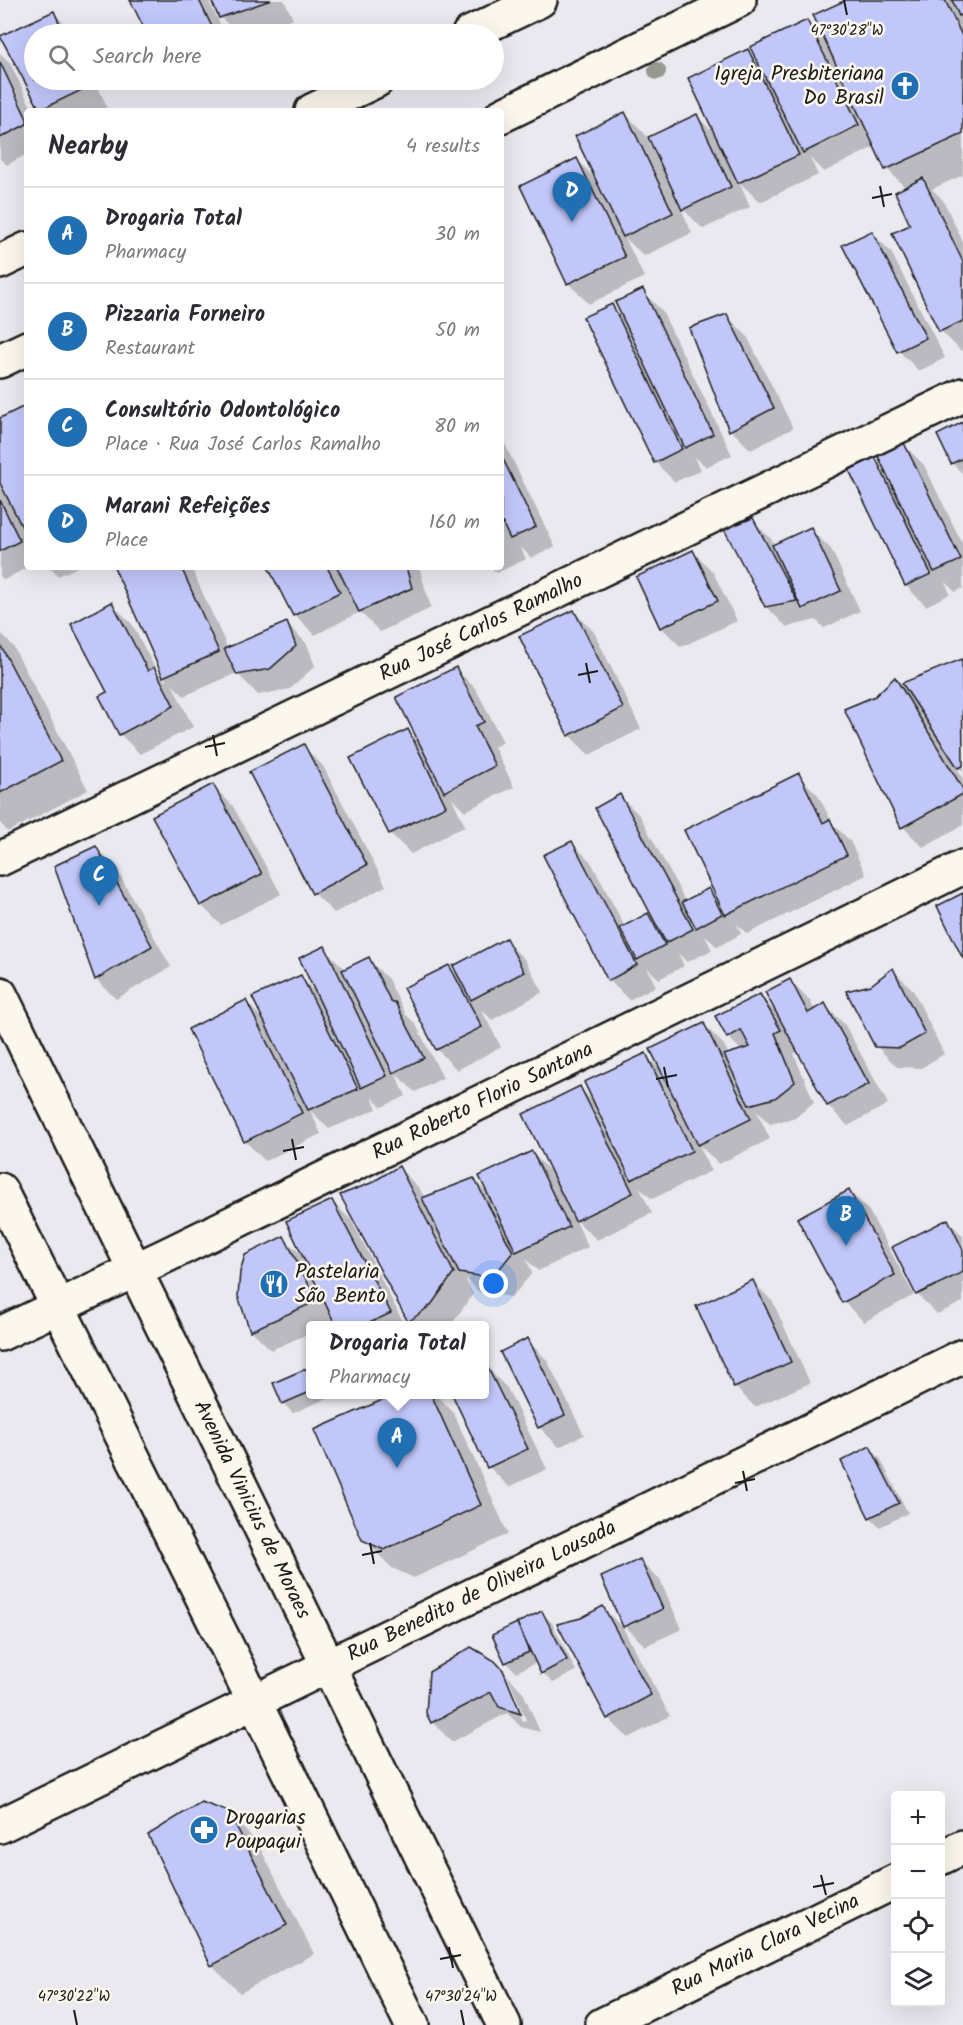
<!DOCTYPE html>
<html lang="en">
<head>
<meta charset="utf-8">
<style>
  body { margin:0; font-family:Kalam,sans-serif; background:#f2f2f3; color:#2b2b33 }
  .controls { position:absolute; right:18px; bottom:18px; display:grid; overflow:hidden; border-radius:6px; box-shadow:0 6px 24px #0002 }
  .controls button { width:54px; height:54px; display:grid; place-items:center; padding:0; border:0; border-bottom:2px solid #e1e1e2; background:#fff; color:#2b2b33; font:30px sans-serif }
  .you { position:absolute; left:494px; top:1284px; width:21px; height:21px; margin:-15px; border:4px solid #fff; border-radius:50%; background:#1a73e8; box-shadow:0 0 0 9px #1a73e833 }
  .badge { display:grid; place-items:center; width:39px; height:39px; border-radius:50%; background:#1f6fb2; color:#fff; font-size:20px; font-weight:700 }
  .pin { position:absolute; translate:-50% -50px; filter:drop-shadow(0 2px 3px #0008) }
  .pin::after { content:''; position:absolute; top:32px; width:21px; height:18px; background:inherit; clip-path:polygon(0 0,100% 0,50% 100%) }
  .popup { position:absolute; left:306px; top:1321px; width:183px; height:78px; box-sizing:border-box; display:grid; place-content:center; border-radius:6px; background:#fff; filter:drop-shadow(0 2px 4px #0005); font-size:20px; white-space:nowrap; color:#7c7c81 }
  .popup b { font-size:22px; color:#2b2b33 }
  .popup::after { content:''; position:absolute; left:50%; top:100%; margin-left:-12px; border:12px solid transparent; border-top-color:#fff }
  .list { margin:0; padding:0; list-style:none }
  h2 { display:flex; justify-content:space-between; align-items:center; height:78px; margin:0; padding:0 24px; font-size:26px }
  h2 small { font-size:20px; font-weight:400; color:#7c7c81 }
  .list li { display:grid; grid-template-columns:39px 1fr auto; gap:18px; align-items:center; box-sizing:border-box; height:96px; padding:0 24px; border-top:2px solid #e1e1e2 }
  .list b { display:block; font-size:22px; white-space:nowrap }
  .list p { margin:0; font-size:20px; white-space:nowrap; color:#7c7c81 }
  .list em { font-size:20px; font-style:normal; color:#7c7c81 }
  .icon { flex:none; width:33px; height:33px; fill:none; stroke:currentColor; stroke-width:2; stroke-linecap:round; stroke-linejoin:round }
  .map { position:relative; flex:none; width:963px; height:2025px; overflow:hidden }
  .search { position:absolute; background:#fff; box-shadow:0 6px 24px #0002; left:24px; top:24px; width:480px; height:66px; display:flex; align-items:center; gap:15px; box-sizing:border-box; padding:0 21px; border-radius:33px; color:#7c7c81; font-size:22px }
  .panel { position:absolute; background:#fff; box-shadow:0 6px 24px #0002; left:24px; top:108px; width:480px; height:462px; border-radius:6px }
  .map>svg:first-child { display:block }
  .shadow { fill:#0003 }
  .building { fill:#c1c7f9; stroke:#1c1c1c; stroke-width:1.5 }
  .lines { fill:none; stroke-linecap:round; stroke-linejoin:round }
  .minor-casing { stroke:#1c1c1c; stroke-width:38 }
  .secondary-casing { stroke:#1c1c1c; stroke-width:38 }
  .minor { stroke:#fbf7ec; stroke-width:33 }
  .secondary { stroke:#fbf7ec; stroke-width:33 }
  .tree { fill:#959990 }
  .ticks { fill:none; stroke:#1c1c1c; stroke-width:2 }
  .labels { text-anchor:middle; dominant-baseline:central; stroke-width:5; stroke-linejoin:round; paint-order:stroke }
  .poi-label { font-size:21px; fill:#1c1c1c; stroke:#fbf7ec; text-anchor:start }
  .street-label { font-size:21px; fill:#1c1c1c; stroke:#fbf7ec }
  .ticks-label { font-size:15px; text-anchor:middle; fill:#1c1c1c; stroke:#fbf7ec; stroke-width:5; stroke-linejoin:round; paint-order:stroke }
</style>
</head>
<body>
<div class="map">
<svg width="963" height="2025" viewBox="0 0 963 2025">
  <rect width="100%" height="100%" fill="#eae9f0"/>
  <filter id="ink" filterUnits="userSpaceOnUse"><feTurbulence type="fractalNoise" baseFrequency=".0167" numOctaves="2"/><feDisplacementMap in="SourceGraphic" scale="12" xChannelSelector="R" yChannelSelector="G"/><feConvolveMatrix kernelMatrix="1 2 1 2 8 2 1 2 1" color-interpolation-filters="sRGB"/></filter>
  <g filter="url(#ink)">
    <g class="shadow">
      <polygon points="132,0 208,0 225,34 149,34"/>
      <polygon points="212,0 284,0 293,19 248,34 238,34 220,17"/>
      <polygon points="850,0 963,0 963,175 932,189 943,200 963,242 963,350 961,351 941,331 912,225 906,188 887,169 876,146 824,172 810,158 818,175 760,202 739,182 750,207 703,229 680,206 692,233 644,256 625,238 644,277 589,304 569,284 522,187 577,160 596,179 625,113 645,134 651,147 697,116 717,136 748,51 759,62 807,22 826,41"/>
      <polygon points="54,13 74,34 34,34 34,80 95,80 107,107 99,111 43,111 41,109 2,37"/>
      <polygon points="0,53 10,63 33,111 27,111 27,154 7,165 0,159"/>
      <polygon points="871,232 891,252 945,358 919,371 899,351 844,246"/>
      <polygon points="642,291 662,311 732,455 706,467 695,457 701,470 675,482 655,462 611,306 624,319"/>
      <polygon points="726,315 747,336 793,428 751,450 731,430 691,329"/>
      <polygon points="27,407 28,567 4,580 0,576 0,420"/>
      <polygon points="963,424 963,474 952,463"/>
      <polygon points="501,436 555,547 531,558 520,546 526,559 497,573 490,567 501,567"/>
      <polygon points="904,445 924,465 963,545 963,588 955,592 945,581 950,594 926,606 906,586 875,459 887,471"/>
      <polygon points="752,520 772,540 775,545 810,529 831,549 860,611 824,628 816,620 787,627 766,607"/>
      <polygon points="693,551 713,572 737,621 681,647 661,627"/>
      <polygon points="49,567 78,567 58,576"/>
      <polygon points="115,567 191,567 228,649 287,624 307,644 315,666 290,689 258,695 237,673 184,696 172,684 193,727 140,754 120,734 109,693 112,604 132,624 157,672 167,682"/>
      <polygon points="270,567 419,567 431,608 380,632 360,612 315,635 295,615"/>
      <polygon points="574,612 594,632 641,729 589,755 569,735"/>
      <polygon points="0,632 13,646 88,790 8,832 0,823"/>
      <polygon points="962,661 963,771 955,765 963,778 963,825 923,847 903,827 876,698 895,679 909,693 905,683"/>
      <polygon points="456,669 476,689 503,742 494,747 514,787 465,811 452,798 465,826 411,854 391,834 352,759 408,731 421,744"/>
      <polygon points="303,746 323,766 386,886 334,913 314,893"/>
      <polygon points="798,775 818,795 833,824 850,841 866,875 747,934 737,924 741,934 717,947 704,934 712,950 687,962 678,953 684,966 659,979 647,968 656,986 629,1000 609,980 571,842 591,862 625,927 647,915 657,925 620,796 640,816 686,902 709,890 719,900"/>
      <polygon points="213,786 233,806 281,894 221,925 201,905"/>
      <polygon points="95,847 115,867 171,967 116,999 96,979"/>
      <polygon points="505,940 525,960 543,992 492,1020 481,1009 501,1047 457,1070 437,1049 449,966 458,976"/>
      <polygon points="324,948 346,970 368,959 388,979 406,1015 415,1023 443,1078 415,1092 395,1073 406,1096 382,1107 372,1097 377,1109 329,1129 310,1110 321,1134 265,1161 245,1141 246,1002 265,1021 301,977 317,994"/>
      <polygon points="893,970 913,990 944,1054 921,1068 897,1067 876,1046 871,987"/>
      <polygon points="790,981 810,1001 815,1011 825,1005 845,1025 888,1104 848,1126 828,1106 798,1051 794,1054 814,1102 795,1118 770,1124 756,1110 770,1139 719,1164 699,1145 711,1171 652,1199 639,1187 652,1213 597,1240 575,1219 588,1247 538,1271 526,1259 532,1273 512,1297 480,1293 465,1278 473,1294 451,1325 413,1326 409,1321 371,1184 399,1168 419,1188 425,1198 474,1180 490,1196 532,1153 553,1174 580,1088 595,1103 645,1054 663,1072 704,1025 724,1045 729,1055 742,1051 728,1037 717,1016 760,996 776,1012"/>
      <polygon points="849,1191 869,1211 914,1295 864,1322 844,1302"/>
      <polygon points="332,1201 352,1221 405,1326 337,1326 335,1322 327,1326 310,1326 310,1333 271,1350 251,1330 284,1238 306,1259"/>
      <polygon points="948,1221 963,1236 963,1302 937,1314 917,1294"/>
      <polygon points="753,1282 773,1302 810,1383 755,1407 735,1387"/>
      <polygon points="527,1340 547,1360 584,1435 559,1447 539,1427"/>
      <polygon points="487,1368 507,1388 547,1469 509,1487 489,1467 453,1394 484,1394 484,1371"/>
      <polygon points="310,1369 310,1394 337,1394 293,1413 283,1403 275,1384"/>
      <polygon points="399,1394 436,1394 453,1412 508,1534 414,1578 392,1568 363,1539"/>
      <polygon points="870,1448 880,1458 908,1513 880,1527 870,1517"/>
      <polygon points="640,1560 660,1580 682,1629 645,1646 625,1626"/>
      <polygon points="603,1608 623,1628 670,1716 628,1738 608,1718"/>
      <polygon points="542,1613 552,1623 576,1671 553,1683 543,1673 538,1662 516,1672 506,1662 494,1636"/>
      <polygon points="494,1663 506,1675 503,1675 523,1721 526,1720 507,1675 523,1692 540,1732 521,1727 507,1713 452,1742 432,1722"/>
      <polygon points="228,1813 257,1842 314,1954 240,1993 212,1965"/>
    </g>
    <g class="building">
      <polygon points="130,0 199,0 214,31 207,34 147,34"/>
      <polygon points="211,0 271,0 219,18"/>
      <polygon points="846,0 945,0 963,38 963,134 885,170 813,15"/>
      <polygon points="952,0 963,0 963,14 959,16"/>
      <polygon points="54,11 64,34 34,34 34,80 85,80 88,87 40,110 0,36"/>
      <polygon points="807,20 859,125 803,153 750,47"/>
      <polygon points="748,49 799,155 738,183 688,78"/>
      <polygon points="0,62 27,119 27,124 0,138"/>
      <polygon points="625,112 673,213 623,237 575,136"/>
      <polygon points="697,114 731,187 682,210 648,137"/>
      <polygon points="577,158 625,257 567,284 520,186"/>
      <polygon points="923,178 963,262 963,321 939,332 892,233 910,225 895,192"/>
      <polygon points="872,231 926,338 897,352 842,245"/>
      <polygon points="643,289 713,434 685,448 615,302"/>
      <polygon points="612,304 682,449 654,463 583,317"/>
      <polygon points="727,314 774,408 729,431 689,328"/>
      <polygon points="27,405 27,537 0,483 0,418"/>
      <polygon points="963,422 963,458 951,464 937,435"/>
      <polygon points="904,443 961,560 934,572 878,456"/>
      <polygon points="501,455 536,527 510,539 501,520"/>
      <polygon points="875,457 931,574 905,586 849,470"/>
      <polygon points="0,500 20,541 0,551"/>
      <polygon points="753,518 797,601 765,607 724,529"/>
      <polygon points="811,527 841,591 802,609 772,545"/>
      <polygon points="693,550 718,601 660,628 636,577"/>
      <polygon points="114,567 181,567 219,652 163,677"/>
      <polygon points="268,567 327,567 340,592 293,616"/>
      <polygon points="337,567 406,567 412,588 359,612"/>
      <polygon points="112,602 148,671 154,667 174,706 119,735 99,696 107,692 71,624"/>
      <polygon points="574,610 623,708 568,736 519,636"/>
      <polygon points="287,622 296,646 270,669 237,675 224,649"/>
      <polygon points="0,644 61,761 0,793"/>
      <polygon points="962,659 963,766 958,768 902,683"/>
      <polygon points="456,667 484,722 475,726 495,766 444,792 396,697"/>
      <polygon points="895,677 963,789 963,794 901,828 844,709 875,696"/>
      <polygon points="408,729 446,806 389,834 350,758"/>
      <polygon points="304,744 367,865 312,894 249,772"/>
      <polygon points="799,773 823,823 830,819 847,855 725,915 684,830"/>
      <polygon points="213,784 262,874 200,906 152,816"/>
      <polygon points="620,794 693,929 666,943 595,808"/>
      <polygon points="572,841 637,965 608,981 543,855"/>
      <polygon points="96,846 152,946 95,980 54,866"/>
      <polygon points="709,888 722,914 696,928 682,902"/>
      <polygon points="963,893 963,959 937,906"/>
      <polygon points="648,913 665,945 637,960 620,928"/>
      <polygon points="506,938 524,972 471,1000 453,966"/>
      <polygon points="325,946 387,1076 361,1088 299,958"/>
      <polygon points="369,957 391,1002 395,1002 424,1058 393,1073 342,970"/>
      <polygon points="449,965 482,1027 436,1050 403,988"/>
      <polygon points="893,968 925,1034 900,1048 875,1047 846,991 871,985"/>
      <polygon points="301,975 358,1089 308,1110 252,997"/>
      <polygon points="790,979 808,1013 825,1003 869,1084 827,1106 765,992"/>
      <polygon points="760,994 781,1030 775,1033 795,1082 775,1098 749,1105 724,1055 750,1047 741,1030 727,1038 715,1016"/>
      <polygon points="246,1000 302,1113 244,1142 188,1029"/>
      <polygon points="704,1023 751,1119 698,1145 650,1049"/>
      <polygon points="646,1053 692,1151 631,1180 584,1082"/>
      <polygon points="580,1086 633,1193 575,1221 523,1114"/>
      <polygon points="532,1151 569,1227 516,1252 479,1176"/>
      <polygon points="399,1166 454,1273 431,1305 408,1322 340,1195 371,1183"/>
      <polygon points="474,1178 513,1252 492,1278 459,1273 422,1198"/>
      <polygon points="849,1190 895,1275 842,1303 797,1218"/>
      <polygon points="332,1200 391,1313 363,1326 336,1326 286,1221"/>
      <polygon points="948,1219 963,1250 963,1272 916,1295 892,1247"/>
      <polygon points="284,1236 317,1301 250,1331 238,1296 240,1272 245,1255"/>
      <polygon points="753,1280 791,1362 734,1388 696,1306"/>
      <polygon points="528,1338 565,1415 538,1428 500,1352"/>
      <polygon points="487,1366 528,1449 487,1468 452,1394 484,1394 484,1369"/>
      <polygon points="310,1367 310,1392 282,1404 273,1383"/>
      <polygon points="396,1394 431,1394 481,1505 384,1550 362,1540 314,1430"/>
      <polygon points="870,1446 899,1503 869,1518 841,1461"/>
      <polygon points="640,1559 663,1609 623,1627 601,1577"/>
      <polygon points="603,1606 651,1695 607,1719 557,1624 581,1618"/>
      <polygon points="542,1611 567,1660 541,1674 517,1623"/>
      <polygon points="517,1623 529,1652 505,1663 492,1635"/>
      <polygon points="471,1647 495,1661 503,1670 521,1714 499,1707 491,1692 431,1723 426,1713 429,1672"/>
      <polygon points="201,1802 229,1812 287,1925 211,1966 148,1835"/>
    </g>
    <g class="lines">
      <g class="minor-casing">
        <g id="minor">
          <path id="s1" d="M0,859L963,395"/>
          <path id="s2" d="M0,994L504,2025"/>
          <polyline points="0,1190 254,1701 412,2025"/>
          <path id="s3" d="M0,1334L167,1255L963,867"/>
          <path id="s4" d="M0,1826L963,1356"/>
          <polyline points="940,1858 963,1847"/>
          <path id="s5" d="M602,2025L896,1881"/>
        </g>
      </g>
      <g class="secondary-casing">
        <g id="secondary">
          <polyline points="469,34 540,0"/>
          <polyline points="312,111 377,80"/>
          <polyline points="501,116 739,0"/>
          <polyline points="0,262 27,249"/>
          <polyline points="0,361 27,348"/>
        </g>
      </g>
      <use href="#minor" class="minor"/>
      <use href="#secondary" class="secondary"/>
    </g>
    <circle class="tree" cx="657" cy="71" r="9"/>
  </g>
  <path class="ticks" d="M844,0L847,15M880,186L884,207M872,198L892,194M586,663L590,683M578,675L598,671M213,735L217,756M205,747L225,743M664,1067L668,1087M656,1079L677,1075M292,1139L296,1160M283,1151L304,1147M743,1471L747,1491M735,1483L755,1479M370,1543L374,1564M362,1555L382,1551M821,1875L826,1895M813,1887L834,1883M449,1947L453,1968M440,1959L461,1955M74,2010L77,2025M461,2010L464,2025"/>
  <defs>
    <g id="church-disc" transform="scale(1.5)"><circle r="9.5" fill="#1f6fb2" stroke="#fbf7ec"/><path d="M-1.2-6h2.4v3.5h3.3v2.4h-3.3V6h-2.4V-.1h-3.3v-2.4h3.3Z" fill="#fff"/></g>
    <g id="restaurant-disc" transform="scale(1.5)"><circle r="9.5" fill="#1f6fb2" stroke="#fbf7ec"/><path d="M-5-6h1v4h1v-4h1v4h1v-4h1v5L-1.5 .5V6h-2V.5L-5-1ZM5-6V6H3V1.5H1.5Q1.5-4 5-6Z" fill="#fff"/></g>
    <g id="pharmacy-disc" transform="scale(1.5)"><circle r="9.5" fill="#1f6fb2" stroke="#fbf7ec"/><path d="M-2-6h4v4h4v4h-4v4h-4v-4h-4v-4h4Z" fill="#fff"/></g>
  </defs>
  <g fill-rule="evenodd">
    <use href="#church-disc" x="905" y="86"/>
    <use href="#restaurant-disc" x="274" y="1284"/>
    <use href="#pharmacy-disc" x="204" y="1830"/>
  </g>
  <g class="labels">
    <g class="poi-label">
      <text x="884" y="74" text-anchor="end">Igreja Presbiteriana<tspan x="884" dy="24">Do Brasil</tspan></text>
      <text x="295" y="1272">Pastelaria<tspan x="295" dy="24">São Bento</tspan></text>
      <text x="225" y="1818">Drogarias<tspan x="225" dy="24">Poupaqui</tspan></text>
    </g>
    <g class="street-label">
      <text stroke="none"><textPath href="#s1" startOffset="534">Rua José Carlos Ramalho</textPath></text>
      <text stroke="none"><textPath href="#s3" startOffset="536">Rua Roberto Florio Santana</textPath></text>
      <text stroke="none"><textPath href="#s2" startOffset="574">Avenida Vinicius de Moraes</textPath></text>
      <text stroke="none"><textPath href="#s4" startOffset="536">Rua Benedito de Oliveira Lousada</textPath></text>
      <text stroke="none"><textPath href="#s5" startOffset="182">Rua Maria Clara Vecina</textPath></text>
    </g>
  </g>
  <g class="ticks-label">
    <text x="847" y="35">47°30'28"W</text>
    <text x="74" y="2001">47°30'22"W</text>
    <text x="461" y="2001">47°30'24"W</text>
  </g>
</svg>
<div class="controls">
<button>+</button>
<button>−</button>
<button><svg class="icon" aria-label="locate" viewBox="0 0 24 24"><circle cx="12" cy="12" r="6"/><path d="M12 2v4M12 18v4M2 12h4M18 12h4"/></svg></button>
<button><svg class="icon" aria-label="layers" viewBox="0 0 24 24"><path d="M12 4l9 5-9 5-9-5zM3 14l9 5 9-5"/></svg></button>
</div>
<div class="you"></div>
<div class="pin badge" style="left:397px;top:1468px">A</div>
<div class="popup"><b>Drogaria Total</b>Pharmacy</div>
<div class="pin badge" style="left:846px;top:1246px">B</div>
<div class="pin badge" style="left:99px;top:906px">C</div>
<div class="pin badge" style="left:572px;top:222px">D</div>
<div class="search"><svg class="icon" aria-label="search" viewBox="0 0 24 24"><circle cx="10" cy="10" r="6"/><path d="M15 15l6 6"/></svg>Search here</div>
<section class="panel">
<h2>Nearby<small>4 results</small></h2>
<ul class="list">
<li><span class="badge">A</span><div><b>Drogaria Total</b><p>Pharmacy</p></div><em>30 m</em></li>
<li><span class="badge">B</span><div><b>Pizzaria Forneiro</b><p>Restaurant</p></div><em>50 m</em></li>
<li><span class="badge">C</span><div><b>Consultório Odontológico</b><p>Place · Rua José Carlos Ramalho</p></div><em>80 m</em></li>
<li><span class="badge">D</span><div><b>Marani Refeições</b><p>Place</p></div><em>160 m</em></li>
</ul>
</section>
</div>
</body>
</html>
